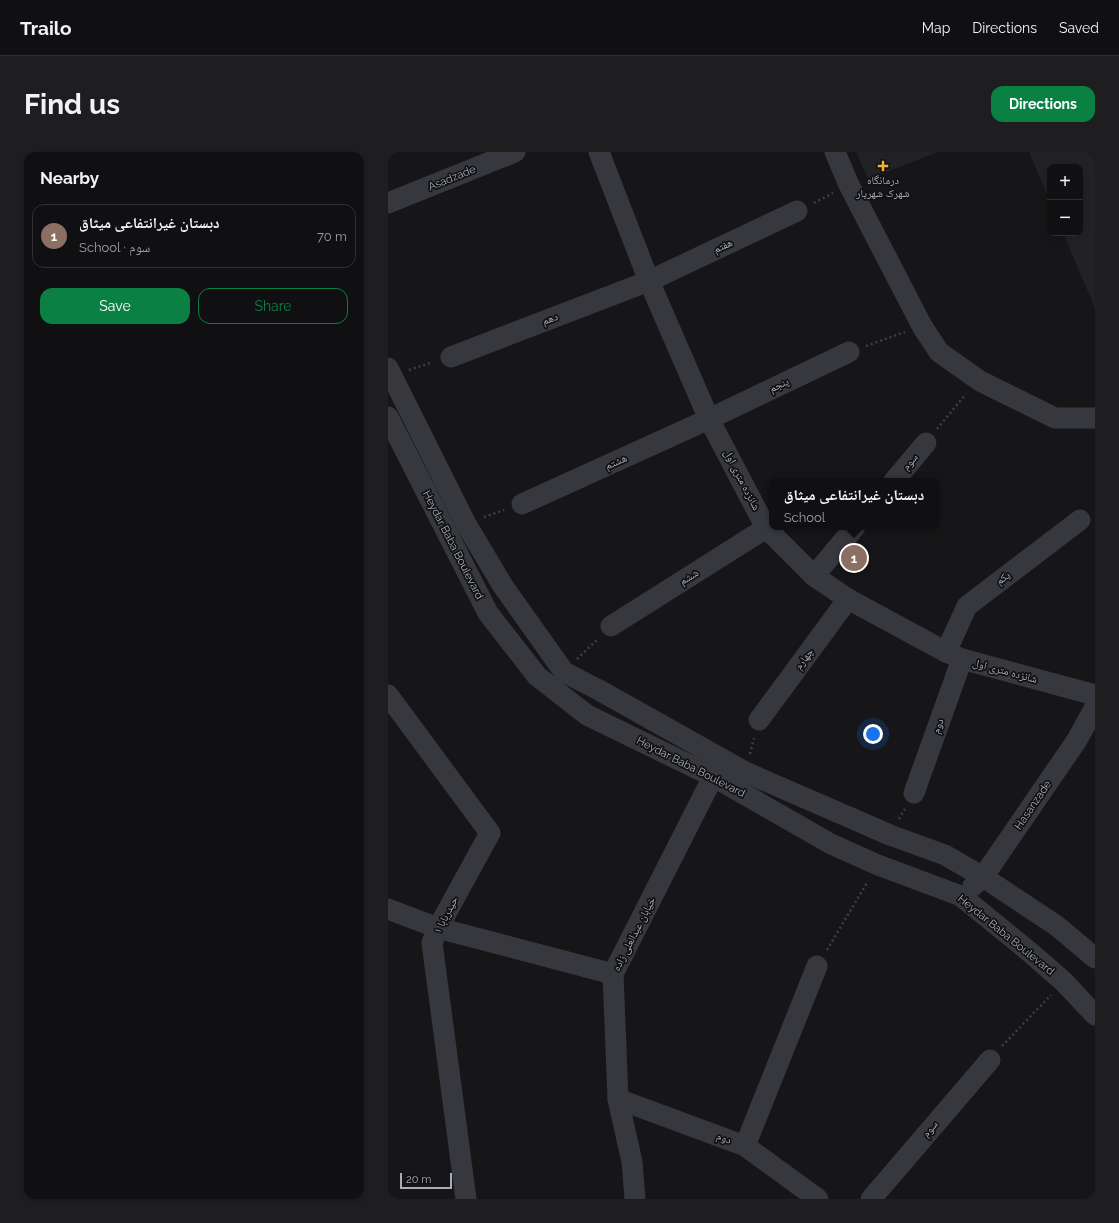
<!DOCTYPE html>
<html lang="en">
<head>
<meta charset="utf-8">
<style>
  body { margin:0; font-family:Raleway,"Noto Naskh Arabic",sans-serif; background:#1e1e20; color:#f1f3f6 }
  .controls { position:absolute; right:12px; top:12px; display:grid; overflow:hidden; border-radius:8px; box-shadow:0 2px 6px #0003 }
  .controls button { width:36px; height:36px; display:grid; place-items:center; padding:0; border:0; border-bottom:1px solid #303032; background:#101012; color:#f1f3f6; font:20px sans-serif }
  .scale { position:absolute; left:12px; bottom:10px; width:52px; box-sizing:border-box; padding-left:4px; border:2px solid #a8adb8; border-top:0; font-size:11px; line-height:14px; white-space:nowrap; color:#a8adb8; -webkit-text-stroke:3px #111113; paint-order:stroke }
  .you { position:absolute; left:485px; top:582px; width:14px; height:14px; margin:-10px; border:3px solid #fff; border-radius:50%; background:#1a73e8; box-shadow:0 0 0 6px #1a73e833 }
  .badge { display:grid; place-items:center; width:26px; height:26px; border-radius:50%; background:#0b8043; color:#fff; font-size:13px; font-weight:700 }
  .pin { position:absolute; translate:-50% -50%; border:2px solid #fff; box-shadow:0 1px 4px #0006 }
  .popup { position:absolute; left:381px; top:326px; width:170px; height:52px; box-sizing:border-box; display:grid; place-content:center; border-radius:8px; background:#101012; filter:drop-shadow(0 1px 3px #0005); font-size:13px; white-space:nowrap; color:#9c9d9f }
  .popup b { font-size:15px; color:#f1f3f6 }
  .popup::after { content:''; position:absolute; left:50%; top:100%; margin-left:-8px; border:8px solid transparent; border-top-color:#101012 }
  .list { margin:0; padding:0; list-style:none }
  h2 { display:flex; justify-content:space-between; align-items:center; height:52px; margin:0; padding:0 16px; font-size:17px }
  h2 small { font-size:13px; font-weight:400; color:#9c9d9f }
  .list li { display:grid; grid-template-columns:26px 1fr auto; gap:12px; align-items:center; box-sizing:border-box; height:64px; margin:0 8px 8px; padding:0 8px; border:1px solid #303032; border-radius:12px }
  .list b { display:block; font-size:15px; white-space:nowrap }
  .list p { margin:0; font-size:13px; white-space:nowrap; color:#9c9d9f }
  .list em { font-size:13px; font-style:normal; color:#9c9d9f }
  .actions { display:flex; gap:8px; padding:12px 16px }
  .actions a { flex:1; padding:9px 0; border:1px solid #0b8043; border-radius:12px; text-align:center; font-size:14px; color:#0b8043 }
  .actions .main { background:#0b8043; color:#fff }
  .map { position:relative; flex:none; width:707px; height:1047px; overflow:hidden; border-radius:12px }
  header { display:flex; align-items:center; gap:24px; box-sizing:border-box; height:56px; padding:0 20px; background:#101012; border-bottom:1px solid #303032 }
  header strong { font-size:19px }
  nav { display:flex; gap:22px; margin-inline-start:auto; font-size:14px }
  .intro { display:flex; align-items:center; justify-content:space-between; box-sizing:border-box; height:96px; padding:0 24px }
  h1 { margin:0; font-size:28px }
  .button { padding:10px 18px; border-radius:12px; background:#0b8043; color:#fff; font-size:14px; font-weight:700 }
  main { display:flex; gap:24px; padding:0 24px }
  aside { flex:1; background:#101012; border-radius:12px; box-shadow:0 2px 6px #0003 }
  .map>svg:first-child { display:block }
  .built { fill:#222225 }
  .lines { fill:none; stroke-linecap:round; stroke-linejoin:round }
  .path { stroke:#3d3f44; stroke-width:2.5; stroke-dasharray:2 3; stroke-linecap:butt }
  .minor { stroke:#37383d; stroke-width:21 }
  .poi-dot { fill:#f2b134; stroke:#111113; stroke-width:1.5 }
  .labels { text-anchor:middle; dominant-baseline:central; stroke-width:3.5; stroke-linejoin:round; paint-order:stroke }
  .street-label { font-size:11px; fill:#a8adb8; stroke:#111113 }
  .poi-label { font-size:11px; fill:#a8adb8; stroke:#111113 }
</style>
</head>
<body>
<header>
<strong>Trailo</strong>
<nav><a>Map</a><a>Directions</a><a>Saved</a></nav>
</header>
<div class="intro"><h1>Find us</h1><a class="button">Directions</a></div>
<main>
<aside>
<h2>Nearby<small></small></h2>
<ul class="list">
<li><span class="badge" style="background:#8d6e63">1</span><div><b>دبستان غیرانتفاعی میثاق</b><p>School · سوم</p></div><em>70 m</em></li>
</ul>
<div class="actions"><a class="main">Save</a><a>Share</a></div>
</aside>
<div class="map">
<svg width="707" height="1047" viewBox="0 0 707 1047">
  <rect width="100%" height="100%" fill="#161618"/>
  <g class="built">
    <polygon points="468,0 550,0 480,27"/>
    <polygon points="641,0 707,0 707,156 675,81 692,81 692,15 662,15 662,49"/>
  </g>
  <g class="lines">
    <g class="path">
      <polyline points="426,51 445,41"/>
      <polyline points="478,194 517,180"/>
      <polyline points="21,218 45,210"/>
      <polyline points="549,277 578,242"/>
      <polyline points="96,365 116,358"/>
      <polyline points="189,507 210,487"/>
      <polyline points="362,602 366,586"/>
      <polyline points="511,667 517,657"/>
      <polyline points="439,798 480,729"/>
      <polyline points="614,894 663,843"/>
      <polyline points="701,1047 707,1043"/>
    </g>
    <g class="minor">
      <polyline points="211,0 261,129 321,267 378,376 426,424 460,447 558,500 574,507 707,543"/>
      <polyline points="447,0 461,33 534,174 551,200 592,229 667,266 707,266"/>
      <polyline points="0,51 127,0"/>
      <polyline points="63,205 261,129 409,59"/>
      <polyline points="0,216 78,372 115,434 176,520 211,538 357,620 502,683 557,703 595,725 669,774 707,806"/>
      <polyline points="0,265 100,461 149,524 199,563 326,625 443,692 490,713 573,744 644,802 676,830 707,863"/>
      <polyline points="506,329 538,291"/>
      <polyline points="134,352 321,267 461,200"/>
      <polyline points="426,424 467,375"/>
      <polyline points="223,474 378,376"/>
      <polyline points="558,500 579,454 692,368"/>
      <polyline points="0,543 102,681 50,776 44,791 78,1047"/>
      <polyline points="371,568 460,447"/>
      <polyline points="526,641 574,507"/>
      <polyline points="585,734 595,725 689,588 707,555"/>
      <polyline points="0,757 50,776 225,822"/>
      <polyline points="230,947 357,994 430,1047"/>
      <polyline points="357,994 429,814"/>
      <polyline points="247,1047 244,1010 230,947 225,822 331,613"/>
      <polyline points="483,1047 602,908"/>
    </g>
  </g>
  <path class="poi-dot" d="M493 8h4v4h4v4h-4v4h-4v-4h-4v-4h4z"/>
  <g class="labels">
    <g class="street-label">
      <text transform="translate(64 26) rotate(-22)">Asadzade</text>
      <text transform="translate(335 94) rotate(-25)">هفتم</text>
      <text transform="translate(162 167) rotate(-21)">دهم</text>
      <text transform="translate(391 233) rotate(-26)">پنجم</text>
      <text transform="translate(228 310) rotate(-24)">هشتم</text>
      <text transform="translate(522 310) rotate(-50)">سوم</text>
      <text transform="translate(354 328) rotate(63)">شانزده متری اول</text>
      <text transform="translate(65 393) rotate(63)">Heydar Baba Boulevard</text>
      <text transform="translate(301 425) rotate(-32)">ششم</text>
      <text transform="translate(615 426) rotate(-37)">یکم</text>
      <text transform="translate(416 507) rotate(-54)">چهارم</text>
      <text transform="translate(617 519) rotate(15)">شانزده متری اول</text>
      <text transform="translate(550 574) rotate(-70)">دوم</text>
      <text transform="translate(303 615) rotate(27)">Heydar Baba Boulevard</text>
      <text transform="translate(645 653) rotate(-56)">Hasanzade</text>
      <text transform="translate(58 763) rotate(-63)">حیدربابا ۱</text>
      <text transform="translate(246 782) rotate(-63)">خیابان عبدالعلی زاده</text>
      <text transform="translate(618 783) rotate(39)">Heydar Baba Boulevard</text>
      <text transform="translate(542 977) rotate(-50)">سوم</text>
      <text transform="translate(336 986) rotate(20)">دوم</text>
    </g>
    <g class="poi-label">
      <text x="495" y="28">درمانگاه<tspan x="495" dy="13">شهرک شهریار</tspan></text>
    </g>
  </g>
</svg>
<div class="controls">
<button>+</button>
<button>−</button>
</div>
<div class="scale">20 m</div>
<div class="you"></div>
<div class="pin badge" style="left:466px;top:406px;background:#8d6e63">1</div>
<div class="popup"><b>دبستان غیرانتفاعی میثاق</b>School</div>
</div>
</main>
</body>
</html>
